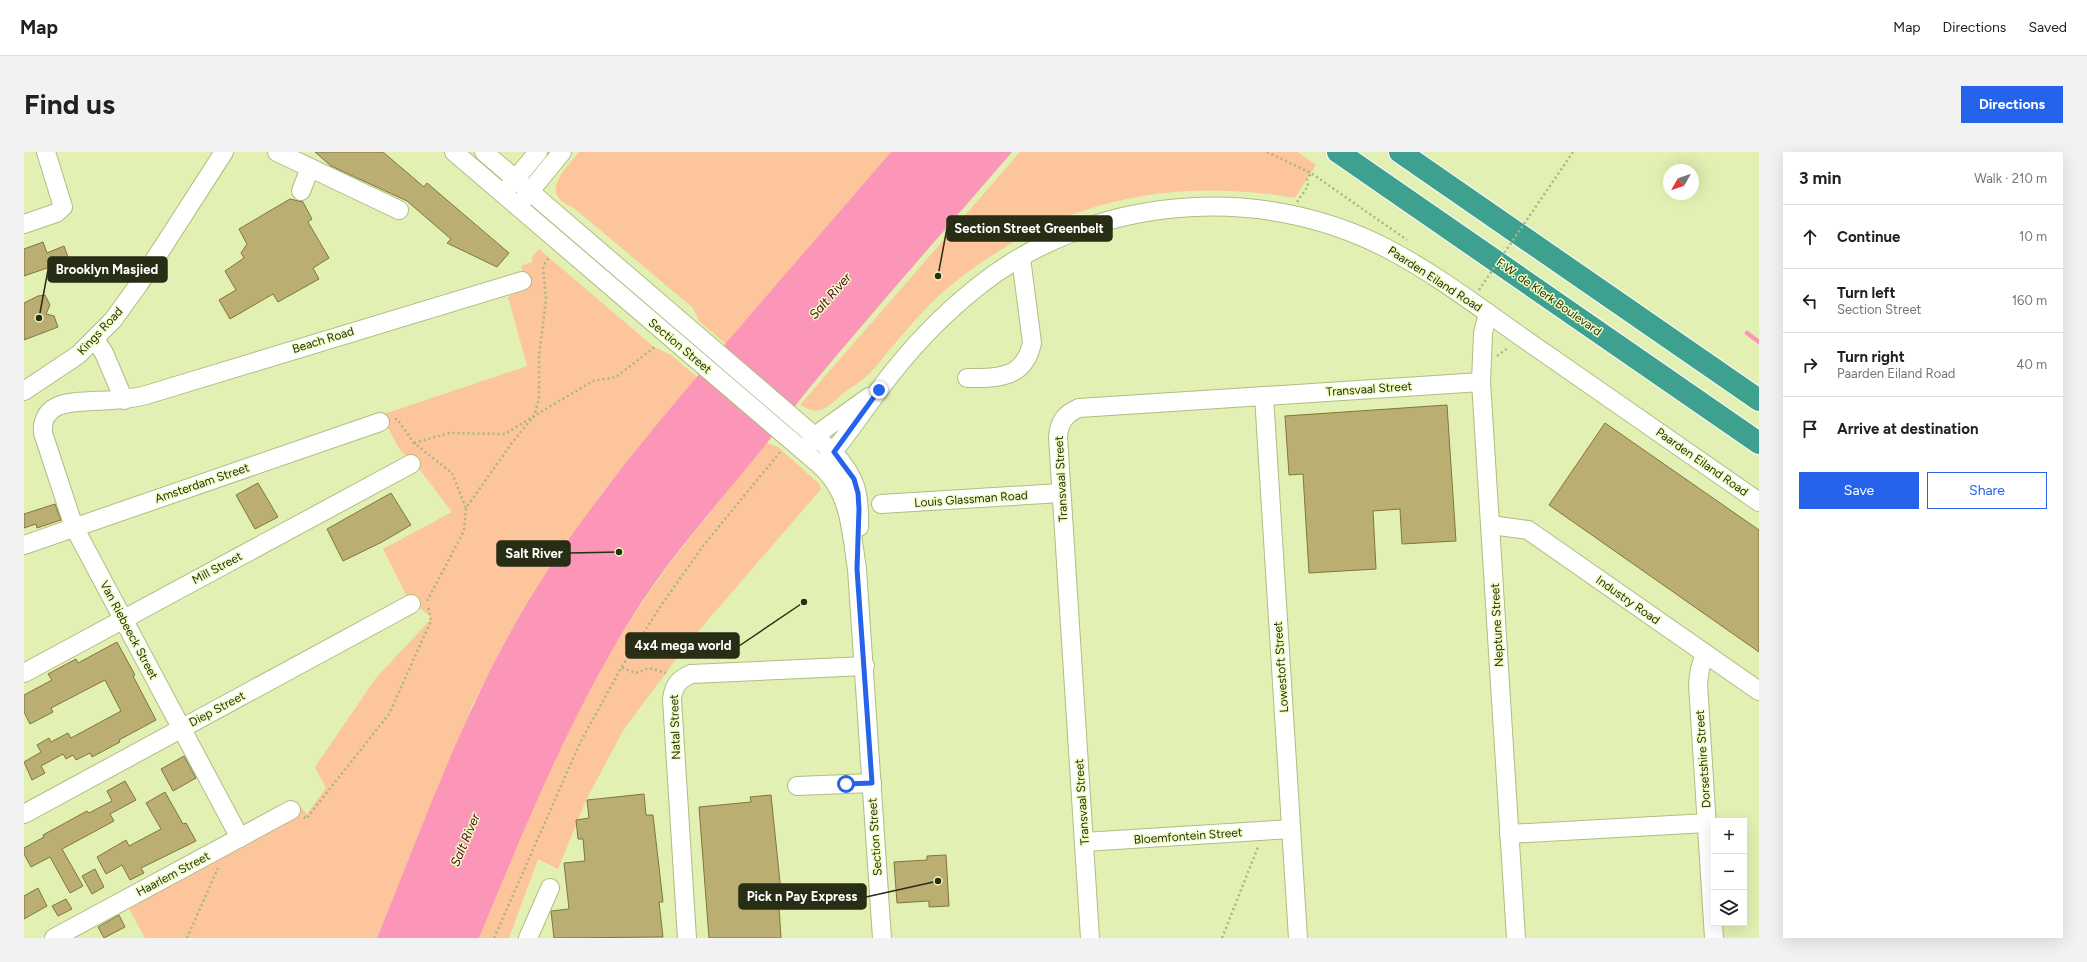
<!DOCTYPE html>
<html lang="en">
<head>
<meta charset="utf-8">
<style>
  body { margin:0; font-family:Figtree,sans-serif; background:#f2f2f2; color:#202124 }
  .controls { position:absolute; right:12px; bottom:12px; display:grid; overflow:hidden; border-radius:0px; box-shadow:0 4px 16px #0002 }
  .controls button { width:36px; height:36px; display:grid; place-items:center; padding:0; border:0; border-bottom:1px solid #e0e0e0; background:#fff; color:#202124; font:20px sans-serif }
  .compass { position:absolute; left:1639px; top:12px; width:36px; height:36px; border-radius:50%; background:#fff; box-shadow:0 4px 16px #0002; rotate:230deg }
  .stop { position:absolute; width:12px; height:12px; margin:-9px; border:3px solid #2563eb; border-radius:50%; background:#fff }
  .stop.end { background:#2563eb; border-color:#fff; box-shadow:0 1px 4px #0008 }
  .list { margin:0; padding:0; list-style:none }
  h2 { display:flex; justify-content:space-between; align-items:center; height:52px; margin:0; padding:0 16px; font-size:17px }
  h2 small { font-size:13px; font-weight:400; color:#757577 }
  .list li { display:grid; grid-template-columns:26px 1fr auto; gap:12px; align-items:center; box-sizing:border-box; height:64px; padding:0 16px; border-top:1px solid #e0e0e0 }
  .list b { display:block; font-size:15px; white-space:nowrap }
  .list p { margin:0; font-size:13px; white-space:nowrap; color:#757577 }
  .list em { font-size:13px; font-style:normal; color:#757577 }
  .actions { display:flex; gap:8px; padding:12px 16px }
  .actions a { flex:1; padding:9px 0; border:1px solid #2563eb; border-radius:0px; text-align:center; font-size:14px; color:#2563eb }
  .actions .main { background:#2563eb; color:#fff }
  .icon { flex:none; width:22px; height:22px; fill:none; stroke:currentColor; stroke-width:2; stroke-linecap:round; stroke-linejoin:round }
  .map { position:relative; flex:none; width:1735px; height:786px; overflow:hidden; border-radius:0px }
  header { display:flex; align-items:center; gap:24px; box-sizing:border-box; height:56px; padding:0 20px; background:#fff; border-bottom:1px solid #e0e0e0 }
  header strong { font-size:19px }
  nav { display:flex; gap:22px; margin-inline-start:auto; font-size:14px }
  .intro { display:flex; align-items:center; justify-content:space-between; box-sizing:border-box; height:96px; padding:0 24px }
  h1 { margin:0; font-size:28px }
  .button { padding:10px 18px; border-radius:0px; background:#2563eb; color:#fff; font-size:14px; font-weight:700 }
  main { display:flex; gap:24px; padding:0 24px }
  aside { flex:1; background:#fff; border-radius:0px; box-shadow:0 4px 16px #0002 }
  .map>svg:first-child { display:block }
  .green { fill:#fcc59c }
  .water { fill:#fb96b8 }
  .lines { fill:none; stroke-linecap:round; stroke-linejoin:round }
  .stream { stroke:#fb96b8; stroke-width:4.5 }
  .building { fill:#baae72; stroke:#81763b }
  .minor-casing { stroke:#b0bd82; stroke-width:20 }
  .highway-casing { stroke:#fff; stroke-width:24 }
  .path { stroke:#aab583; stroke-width:2.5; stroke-dasharray:2 3; stroke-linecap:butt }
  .minor { stroke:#fff; stroke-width:18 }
  .highway { stroke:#3ea18f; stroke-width:22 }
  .path-bridge { stroke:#aab583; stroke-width:2.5; stroke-dasharray:2 3; stroke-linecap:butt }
  .route { stroke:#2563eb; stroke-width:5 }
  .labels { text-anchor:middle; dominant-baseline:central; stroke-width:3; stroke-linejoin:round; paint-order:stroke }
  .street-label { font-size:12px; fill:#282d15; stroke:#effec0 }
  .water-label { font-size:13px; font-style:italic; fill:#54052b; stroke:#effec0 }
  .leader { fill:none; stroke:#282d15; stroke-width:1.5 }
  .callout-dot { fill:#282d15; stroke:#effec0; stroke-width:1.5 }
  .callout { fill:#282d15; stroke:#282d15; stroke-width:1.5 }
  .callout-label { font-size:13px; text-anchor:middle; font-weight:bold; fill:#fff }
</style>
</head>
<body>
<header>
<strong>Map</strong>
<nav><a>Map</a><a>Directions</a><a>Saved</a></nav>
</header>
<div class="intro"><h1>Find us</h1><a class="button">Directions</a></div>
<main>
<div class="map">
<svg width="1735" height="786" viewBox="0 0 1735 786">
  <rect width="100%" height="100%" fill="#e2f0b3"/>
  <g class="green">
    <path d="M555,0H867L702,192L675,169L669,156L550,56C514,42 540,19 555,0Z"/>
    <path d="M996,0H1274L1292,13L1271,46C1143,24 1033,49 931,130C907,149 888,171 868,195C860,204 852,216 843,224C835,231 826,236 818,242C812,247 806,254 799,257C790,261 784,257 776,253Z"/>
    <polygon points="515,97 630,195 647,203 673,225 580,338 530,410 488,478 448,554 353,786 121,786 105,757 278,656 283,662 302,636 291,615 352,526 408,466 396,456 389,457 359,397 428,360 396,318 376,298 357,263 503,214 484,145 503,136 497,114 508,110 508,105"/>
    <path d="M743,291L754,295L795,332L797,337L665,490L600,577L562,648L534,717L514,707L485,786H455C500,675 543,563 610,463C650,402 697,347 743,291Z"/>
  </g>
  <path class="water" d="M867,0H988C921,78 853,155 787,234C772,252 758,272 743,291C697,348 647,403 608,465C544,568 501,675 455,786H353C401,669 443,548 510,440C566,350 633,271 702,191C757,127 812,64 867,0Z"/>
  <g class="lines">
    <polyline class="stream" points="1723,181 1735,190"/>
  </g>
  <g class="building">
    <polygon points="291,0 359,0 400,35 403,31 485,101 473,115 423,91 427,87 383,49 307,14"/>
    <polygon points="266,47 279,50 288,67 284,70 305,106 289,116 295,127 254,150 249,142 206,167 195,148 212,138 201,119 220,106 217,101 223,92 215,77"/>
    <polygon points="19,90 23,101 40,94 48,116 29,124 26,115 0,124 0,97"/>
    <polygon points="21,143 26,153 22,162 30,164 34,175 0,188 0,151 14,144"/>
    <polygon points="1423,253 1432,389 1378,392 1376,357 1349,359 1352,417 1285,421 1279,322 1265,323 1261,264"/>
    <polygon points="1581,271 1735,378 1735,500 1525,353"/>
    <polygon points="234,331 254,365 231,377 212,343"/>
    <polygon points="367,341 387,373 358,390 319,409 303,377"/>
    <polygon points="31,352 37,368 13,376 12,372 0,376 0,362"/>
    <polygon points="93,490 111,523 109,524 132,568 95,588 96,590 68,605 66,601 52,608 49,603 42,607 39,602 17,614 21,621 8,628 0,610 17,600 13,593 25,586 27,590 44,581 47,586 97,559 81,528 27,556 29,560 6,572 0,560 0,543 28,528 24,522 52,507 54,511"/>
    <polygon points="160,604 172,626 149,639 137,617"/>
    <polygon points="101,629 112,648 86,662 90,669 38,697 59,734 46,741 26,705 7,715 0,702 0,696 20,685 19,683 63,659 65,661 88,649 83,639"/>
    <polygon points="141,640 159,672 162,671 172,689 117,716 120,721 106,728 98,713 82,722 73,705 102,688 105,694 137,677 122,651"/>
    <polygon points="620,642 622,663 629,663 639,750 635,750 639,785 530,786 527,759 545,757 540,711 561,709 559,687 554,687 552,668 565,666 563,648"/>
    <polygon points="747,643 757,740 754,740 757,786 685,786 675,655 727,650 726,645"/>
    <polygon points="922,703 925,754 905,755 905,749 873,751 870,710 903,708 903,704"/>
    <polygon points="71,717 80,735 68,742 58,724"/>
    <polygon points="14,736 23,754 0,767 0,744"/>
    <polygon points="42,747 48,757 34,764 28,754"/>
    <polygon points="95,763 101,775 80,786 74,775"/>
  </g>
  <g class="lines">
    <g class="minor-casing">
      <g id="minor">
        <polyline points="253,0 375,58"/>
        <path d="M430,0L797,314C827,341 827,380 833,417L858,786"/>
        <path d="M460,0L809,300C832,325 836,341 835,375"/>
        <polyline points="484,36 514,0"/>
        <polyline points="277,39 286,16"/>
        <polyline points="498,49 538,0"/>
        <polyline points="0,72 32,61 39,55 22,0"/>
        <polyline points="1464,161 1459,181 1457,230 1492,786"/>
        <polyline points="71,187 80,201 100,248"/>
        <path d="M943,226C974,226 1000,227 1008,191L997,106"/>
        <polyline points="0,239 54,203 89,168 115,132 200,0"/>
        <polyline points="1240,244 1274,786"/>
        <polyline points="784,294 799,278 845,245"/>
        <path d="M797,314C819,290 836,263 855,238C883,200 916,165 952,136C1065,44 1233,29 1362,96C1418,125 1469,166 1522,202C1593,251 1664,301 1735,350"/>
        <polyline points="857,352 1037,341"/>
        <polyline points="1467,373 1504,378 1735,539"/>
        <polyline points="0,393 356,270"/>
        <polyline points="1681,501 1676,517 1674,532 1690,786"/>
        <polyline points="0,521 387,312"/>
        <polyline points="773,634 848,631"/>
        <polyline points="0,662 387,452"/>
        <polyline points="1485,682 1683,671"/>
        <path d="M216,686L50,375L19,281C18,270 22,260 32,255C46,247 83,250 100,247C108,246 115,245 122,243L498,129"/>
        <polyline points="1060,690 1267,677"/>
        <polyline points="30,786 267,658"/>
        <polyline points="504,786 526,736"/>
        <path d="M663,786L648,547C650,533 654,528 667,522L841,514"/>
        <path d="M1066,786L1034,285C1035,270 1041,262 1055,256L1457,230"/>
      </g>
    </g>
    <g class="highway-casing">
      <g id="highway">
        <polyline points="1314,0 1735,291"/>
        <polyline points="1376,0 1735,248"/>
      </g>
    </g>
    <g class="path">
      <polyline points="1243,0 1287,21 1383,88"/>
      <polyline points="1273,50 1284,34 1283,28 1287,21"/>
      <polyline points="1473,204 1485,195"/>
      <polyline points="371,267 373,267 390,291 428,321 442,356"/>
      <polyline points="390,291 425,281 481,282 510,264 515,247 515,205 522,147 519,114 526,104"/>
      <polyline points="403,449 440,379 442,356 487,292 510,264 569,229 592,225 632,194"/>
      <polyline points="598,516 612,521 625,516 642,521"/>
      <polyline points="280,665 282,667 365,562 407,469 404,453"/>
      <polyline points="163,786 194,716"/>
      <polyline points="470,786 556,591 597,516 636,455 679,394 756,300"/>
      <polyline points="1198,786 1234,695"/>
    </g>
    <use href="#minor" class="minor"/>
    <use href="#highway" class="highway"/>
    <polyline class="path-bridge" points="1455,138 1549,0"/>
  </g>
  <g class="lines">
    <polyline class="route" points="822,632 848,631 833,417 835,357 834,341 830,327 810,300 855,238"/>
  </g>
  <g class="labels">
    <g class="street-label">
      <text transform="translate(1411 127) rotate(33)">Paarden Eiland Road</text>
      <text transform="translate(1525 145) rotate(35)">F.W. de Klerk Boulevard</text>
      <text transform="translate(76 179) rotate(-47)">Kings Road</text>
      <text transform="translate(299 188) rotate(-17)">Beach Road</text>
      <text transform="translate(656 194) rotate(40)">Section Street</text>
      <text transform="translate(1345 237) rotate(-4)">Transvaal Street</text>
      <text transform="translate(1678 310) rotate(35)">Paarden Eiland Road</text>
      <text transform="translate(1037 327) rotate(-93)">Transvaal Street</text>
      <text transform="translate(178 331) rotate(-19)">Amsterdam Street</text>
      <text transform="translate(947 347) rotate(-4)">Louis Glassman Road</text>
      <text transform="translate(193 416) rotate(-28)">Mill Street</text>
      <text transform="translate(1604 448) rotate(35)">Industry Road</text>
      <text transform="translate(1473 473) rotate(-93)">Neptune Street</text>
      <text transform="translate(105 478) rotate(62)">Van Riebeeck Street</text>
      <text transform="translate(1257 515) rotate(-94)">Lowestoft Street</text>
      <text transform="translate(193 557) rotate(-28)">Diep Street</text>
      <text transform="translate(651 575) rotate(-92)">Natal Street</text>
      <text transform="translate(1679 607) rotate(-94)">Dorsetshire Street</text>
      <text transform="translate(1058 650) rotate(-94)">Transvaal Street</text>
      <text transform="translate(1164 684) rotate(-4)">Bloemfontein Street</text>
      <text transform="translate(851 685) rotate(-94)">Section Street</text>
      <text transform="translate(149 722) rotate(-28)">Haarlem Street</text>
    </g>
    <g class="water-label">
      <text transform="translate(806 144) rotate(-49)">Salt River</text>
      <text transform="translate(441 688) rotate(-67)">Salt River</text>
    </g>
  </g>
  <path class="leader" d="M914 124L923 76M15 166L24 118M595 400L546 401M780 450L715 494M914 729L842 745"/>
  <g class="callout-dot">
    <circle cx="914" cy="124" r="4"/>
    <circle cx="15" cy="166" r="4"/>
    <circle cx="595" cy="400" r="4"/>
    <circle cx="780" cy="450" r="4"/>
    <circle cx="914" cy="729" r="4"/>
  </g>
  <g class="callout">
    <rect x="923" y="64" width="165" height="25" rx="4"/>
    <rect x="24" y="105" width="119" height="25" rx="4"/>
    <rect x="473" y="389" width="73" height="25" rx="4"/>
    <rect x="602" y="481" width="113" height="25" rx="4"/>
    <rect x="715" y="732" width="127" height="25" rx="4"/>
  </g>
  <g class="callout-label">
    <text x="1005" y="81">Section Street Greenbelt</text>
    <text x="83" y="122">Brooklyn Masjied</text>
    <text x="510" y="406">Salt River</text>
    <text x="659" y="498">4x4 mega world</text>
    <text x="778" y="749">Pick n Pay Express</text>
  </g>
</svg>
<div class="controls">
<button>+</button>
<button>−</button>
<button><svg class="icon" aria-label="layers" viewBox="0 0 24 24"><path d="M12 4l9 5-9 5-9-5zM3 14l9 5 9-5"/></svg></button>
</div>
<svg class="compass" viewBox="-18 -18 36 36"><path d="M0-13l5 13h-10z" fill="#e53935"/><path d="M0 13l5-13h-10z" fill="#757577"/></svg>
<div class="stop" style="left:822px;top:632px"></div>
<div class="stop end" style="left:855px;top:238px"></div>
</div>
<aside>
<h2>3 min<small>Walk · 210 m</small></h2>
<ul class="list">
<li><svg class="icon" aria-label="ahead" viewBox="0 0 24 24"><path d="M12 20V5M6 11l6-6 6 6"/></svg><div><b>Continue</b></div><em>10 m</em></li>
<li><svg class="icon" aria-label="left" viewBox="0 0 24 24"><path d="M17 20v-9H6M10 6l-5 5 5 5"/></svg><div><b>Turn left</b><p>Section Street</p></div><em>160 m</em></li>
<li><svg class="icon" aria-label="right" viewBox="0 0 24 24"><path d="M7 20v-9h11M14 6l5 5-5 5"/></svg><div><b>Turn right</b><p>Paarden Eiland Road</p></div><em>40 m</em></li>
<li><svg class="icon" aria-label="arrive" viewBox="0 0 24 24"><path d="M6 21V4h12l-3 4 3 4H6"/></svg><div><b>Arrive at destination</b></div></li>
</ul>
<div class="actions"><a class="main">Save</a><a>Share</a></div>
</aside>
</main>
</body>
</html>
